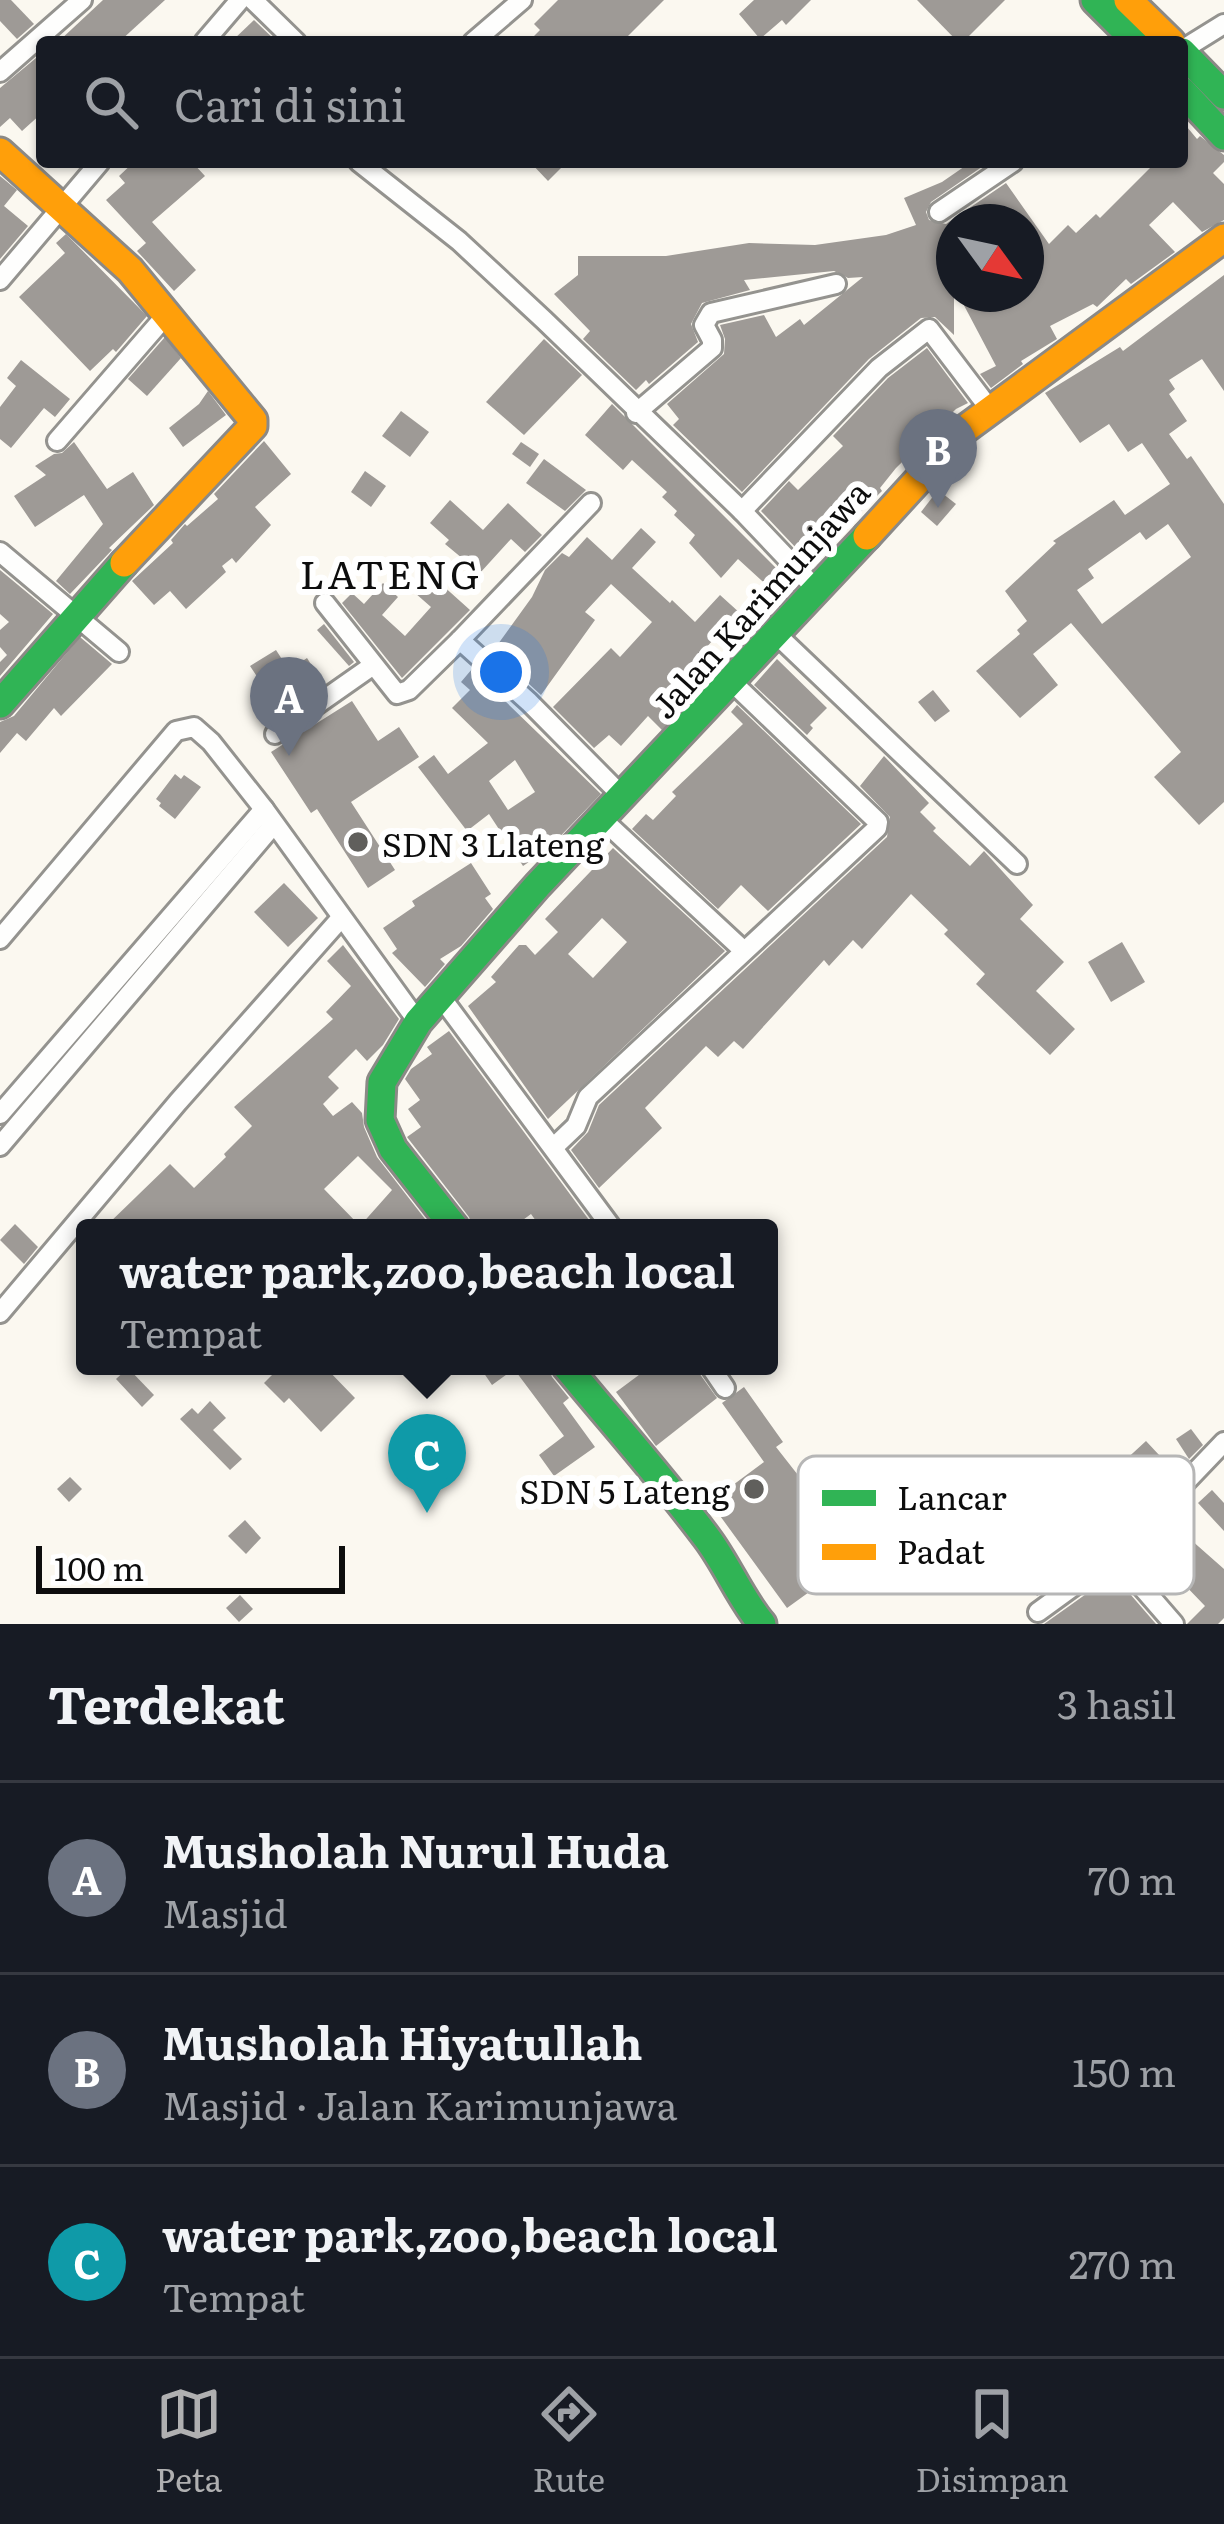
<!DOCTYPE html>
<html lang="id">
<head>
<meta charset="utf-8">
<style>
  body { margin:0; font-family:Literata,serif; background:#242831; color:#f1f3f6 }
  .compass { position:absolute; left:936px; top:204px; width:108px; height:108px; border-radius:50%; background:#171b24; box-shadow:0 3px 9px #0004; rotate:123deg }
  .scale { position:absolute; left:36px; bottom:30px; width:309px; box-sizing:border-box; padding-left:12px; border:6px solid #0d0d0d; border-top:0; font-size:33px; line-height:42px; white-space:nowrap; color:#0d0d0d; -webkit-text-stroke:9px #fff; paint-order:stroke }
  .you { position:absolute; left:501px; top:672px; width:42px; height:42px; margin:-30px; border:9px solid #fff; border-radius:50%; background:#1a73e8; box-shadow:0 0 0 18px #1a73e833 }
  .badge { display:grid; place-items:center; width:78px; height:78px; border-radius:50%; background:#b0b0b1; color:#fff; font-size:39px; font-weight:700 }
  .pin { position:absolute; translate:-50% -99px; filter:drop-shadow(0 3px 6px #0008) }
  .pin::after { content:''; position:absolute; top:63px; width:42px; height:36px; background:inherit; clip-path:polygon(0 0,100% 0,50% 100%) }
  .popup { position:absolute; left:76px; top:1219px; width:702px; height:156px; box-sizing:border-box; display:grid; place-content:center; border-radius:12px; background:#171b24; filter:drop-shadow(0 3px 9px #0005); font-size:39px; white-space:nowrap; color:#9ea1a6 }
  .popup b { font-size:45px; color:#f1f3f6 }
  .popup::after { content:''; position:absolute; left:50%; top:100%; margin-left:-24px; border:24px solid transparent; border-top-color:#171b24 }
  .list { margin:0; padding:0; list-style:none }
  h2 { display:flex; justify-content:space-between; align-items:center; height:156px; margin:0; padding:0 48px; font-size:51px }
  h2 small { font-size:39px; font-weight:400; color:#9ea1a6 }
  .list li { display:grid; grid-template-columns:78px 1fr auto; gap:36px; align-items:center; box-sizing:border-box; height:192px; padding:0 48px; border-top:3px solid #363941 }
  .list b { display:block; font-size:45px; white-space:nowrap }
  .list p { margin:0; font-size:39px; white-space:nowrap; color:#9ea1a6 }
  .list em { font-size:39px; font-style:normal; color:#9ea1a6 }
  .icon { flex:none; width:66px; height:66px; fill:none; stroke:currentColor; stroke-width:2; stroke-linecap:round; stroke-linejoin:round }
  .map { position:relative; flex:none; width:1224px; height:1624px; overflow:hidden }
  .search { position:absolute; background:#171b24; box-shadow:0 3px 9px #0004; left:36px; right:36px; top:36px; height:132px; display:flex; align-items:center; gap:30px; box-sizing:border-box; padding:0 42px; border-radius:12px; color:#9ea1a6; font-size:45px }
  .sheet { height:732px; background:#171b24 }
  nav { display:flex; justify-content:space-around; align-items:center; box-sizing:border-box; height:168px; border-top:3px solid #363941; background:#171b24; font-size:33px; color:#9ea1a6 }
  nav a { display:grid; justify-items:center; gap:6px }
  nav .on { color:#b0b0b1 }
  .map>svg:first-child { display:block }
  .building { fill:#9e9a96; fill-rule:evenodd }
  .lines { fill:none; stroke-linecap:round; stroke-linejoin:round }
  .street-casing { stroke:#94938f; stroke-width:24 }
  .fast-casing { stroke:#8b8986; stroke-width:33 }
  .slow-casing { stroke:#8b8986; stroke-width:33 }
  .street { stroke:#fefefd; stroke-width:18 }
  .fast { stroke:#30b455; stroke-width:27 }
  .slow { stroke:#ff9f0a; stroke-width:27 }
  .poi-dot { fill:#605f5c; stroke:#fff; stroke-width:4.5 }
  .labels { text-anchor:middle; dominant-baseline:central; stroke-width:12; stroke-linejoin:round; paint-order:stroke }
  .street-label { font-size:33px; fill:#0d0d0d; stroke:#fff }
  .poi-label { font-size:33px; fill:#0d0d0d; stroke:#fff; text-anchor:start }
  .quarter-label { font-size:39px; letter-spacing:3px; fill:#0d0d0d; stroke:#fff }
  .key { fill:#fff; stroke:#b6b6b6; stroke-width:3 }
  .key-label { font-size:33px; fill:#0d0d0d }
</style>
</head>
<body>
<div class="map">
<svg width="1224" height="1624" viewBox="0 0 1224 1624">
  <rect width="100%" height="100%" fill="#fbf8f0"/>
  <g class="building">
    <polygon points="0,0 11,0 34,24 17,39 0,21"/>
    <polygon points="103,0 165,0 119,42 58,42"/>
    <polygon points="558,0 664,0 622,42 528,42 540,30 534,24"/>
    <polygon points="754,0 811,0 786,25 782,20 760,39 739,14"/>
    <polygon points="917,0 1005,0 963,42 958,42"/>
    <polygon points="254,20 277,42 231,42"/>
    <polygon points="42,53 42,113 22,131 10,118 0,127 0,88"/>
    <polygon points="1182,121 1197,139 1200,136 1224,155 1224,162 1213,173 1224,184 1224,220 1202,232 1173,202 1149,225 1175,252 1131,284 1126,279 1097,307 1093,304 1050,326 1057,339 1021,361 1023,364 991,388 980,374 996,366 958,294 1026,294 1026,222 954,222 954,335 935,317 921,318 869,359 742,492 673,425 679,419 667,404 724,354 725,339 720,325 764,315 776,337 800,319 804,325 863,277 848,278 834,271 744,280 750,290 702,303 691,324 698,342 649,384 646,380 636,390 583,339 590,331 554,294 578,275 578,256 666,256 749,243 815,245 886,235 916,225 904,198 942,182 971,162 989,162 931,202 926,212 929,220 946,224 1006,183 1049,244 1068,225 1076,233 1096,214 1100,218 1156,162 1182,162"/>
    <polygon points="134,162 192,162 205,176 152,222 196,270 174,291 137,251 146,243 106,200 125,183 119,176"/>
    <polygon points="530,162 567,162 548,181"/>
    <polygon points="0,176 17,190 4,206 28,226 0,259"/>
    <polygon points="66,234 147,316 116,352 113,349 90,371 19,297 65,253 56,243"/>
    <path d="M1224,275V391L1202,359L1169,380L1175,389L1169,394L1187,421L1169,434L1187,459L1191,456L1224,504V802L1199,825L1154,777L1181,752L1071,623L1033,654L1058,685L1020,718L976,671L1020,634L1017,630L1027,621L1005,591L1056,543L1053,541L1114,500L1125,515L1170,484L1142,443L1128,452L1109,424L1080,443L1045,393L1120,347L1123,351ZM1168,524L1191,557L1102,624L1077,590L1094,578L1088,569L1140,532L1146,540Z"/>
    <polygon points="165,337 181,358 147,396 128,379"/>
    <polygon points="544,339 582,375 524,435 486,402"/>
    <polygon points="927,348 968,403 956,409 896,468 880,488 882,491 835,537 838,540 814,567 761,511 789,481 798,490 843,446 833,436 888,378"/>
    <polygon points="21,360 70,399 55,417 44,408 11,448 0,439 0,407 16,386 7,378"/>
    <polygon points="208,391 226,415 183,447 169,428 199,404"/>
    <polygon points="612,404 795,587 783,600 738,559 721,578 689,543 695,535 674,515 677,511 662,497 667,492 632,460 623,470 585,435"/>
    <polygon points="401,411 429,432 410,457 382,436"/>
    <polygon points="264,441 291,474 255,507 271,525 236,563 232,558 222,566 226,572 186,609 170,591 154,605 132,581 173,543 171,540 185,524 187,526 218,499 214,494"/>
    <polygon points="74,442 107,489 133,472 154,505 109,548 112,550 70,594 56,581 103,524 84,495 35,527 14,496 46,475 35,466 54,454 62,453"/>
    <polygon points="521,442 539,454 530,467 512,454"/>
    <polygon points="544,459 586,490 565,511 526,483"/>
    <polygon points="365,471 386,486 371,507 351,492"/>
    <polygon points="938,490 956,504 937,526 921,512"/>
    <polygon points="450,500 483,530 508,503 542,535 525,552 511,539 480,573 445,544 449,540 430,523"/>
    <polygon points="641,528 656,542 632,568 670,603 672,600 695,622 720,595 751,623 735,642 722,630 678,679 662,700 677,715 662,730 648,716 621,746 609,735 594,748 553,707 611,648 620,657 652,622 611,584 585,612 595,620 541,695 493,651 532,597 545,570 562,553 569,557 587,537 612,560"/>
    <polygon points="0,570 53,614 0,676 0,662 7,655 0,647 0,630 9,622 0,614"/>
    <polygon points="431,575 470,610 402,678 342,603 352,593 364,604 383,583 398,597 382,615 405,636 431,607 415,593"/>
    <polygon points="324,624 354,662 349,666 317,630"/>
    <polygon points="80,637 112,664 61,716 54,708 26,741 17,733 0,753 0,722 14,716"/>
    <polygon points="276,650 289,670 307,658 321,680 281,713 250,666"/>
    <polygon points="777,659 827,708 810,725 813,728 807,735 754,685"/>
    <path d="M472,669L601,794L548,849L523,866L489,814L467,831L418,767L434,755L448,774L488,743L452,708L470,690L461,682ZM515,760L535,792L508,810L489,781Z"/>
    <polygon points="933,690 950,711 935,722 918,702"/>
    <polygon points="352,701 378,741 399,727 419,757 351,802 395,870 368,888 317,809 311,813 271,752"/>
    <polygon points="737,705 861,824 768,911 741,885 718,909 632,829 646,814 653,820 676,796 672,792 743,724 731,712"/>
    <polygon points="884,756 929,803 920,812 936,828 933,831 970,866 984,851 1033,905 1020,919 1064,962 1036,991 1075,1029 1050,1055 976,984 985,974 944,934 948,930 911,894 862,949 853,940 829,966 824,960 743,1049 734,1041 718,1057 706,1046 645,1108 662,1128 599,1188 571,1150 588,1132 599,1105 887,837 890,817 860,786"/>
    <polygon points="175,774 181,779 184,775 201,787 175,819 159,806 161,803 156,799"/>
    <path d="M613,848L725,951L548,1119L468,1006L496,982L491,977L519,945H526L535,955L558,932L545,919ZM602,918L627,942L593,978L568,954Z"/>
    <polygon points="471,863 491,894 485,898 493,909 461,946 440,959 445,964 425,987 392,953 397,949 383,928 415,906 412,901"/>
    <polygon points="284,883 318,918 288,947 254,912"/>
    <polygon points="1122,942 1145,982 1111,1002 1088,962"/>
    <path d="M343,945L399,1019L383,1045L367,1061L356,1049L328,1077L339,1088L323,1104L333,1116L352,1102L362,1113L364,1127L377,1157L432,1228H104L170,1164L194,1188L226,1157L224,1154L252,1126L234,1107L333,1019L326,1012L351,986L327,961ZM358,1156L392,1190L360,1226L324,1189Z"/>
    <polygon points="449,1031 595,1228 541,1228 531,1214 512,1228 473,1228 469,1217 407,1137 421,1127 408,1109 420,1100 405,1079 411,1069 432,1054 427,1047"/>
    <polygon points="15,1224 38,1247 24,1264 0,1240"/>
    <polygon points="281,1366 324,1366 355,1398 321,1432 289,1398 284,1403 264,1383"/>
    <polygon points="479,1366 548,1366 552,1377 569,1398 563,1403 595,1447 554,1476 539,1455 564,1436 514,1369 492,1385"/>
    <polygon points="651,1366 694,1366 717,1398 656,1446 616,1392"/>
    <polygon points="128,1368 154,1395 142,1407 116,1379"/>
    <polygon points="744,1387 783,1442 776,1447 834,1521 830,1524 861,1567 842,1581 839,1576 826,1586 823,1582 787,1608 710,1502 764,1462 722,1403"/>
    <polygon points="210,1401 226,1418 213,1430 242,1459 230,1470 180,1419 192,1408 198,1414"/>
    <polygon points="1191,1429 1203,1445 1189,1459 1176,1439"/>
    <polygon points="1146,1441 1160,1456 1136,1479 1153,1497 1135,1515 1118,1498 1093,1522 1077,1505 1102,1482 1095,1475 1113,1456 1121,1464"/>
    <polygon points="70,1477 82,1489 69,1502 57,1489"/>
    <polygon points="1212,1490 1224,1503 1224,1531 1198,1503"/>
    <polygon points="245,1520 261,1538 246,1554 228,1536"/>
    <polygon points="1091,1520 1108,1544 1037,1596 1026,1580 1043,1568 1039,1562 1059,1547 1057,1544"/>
    <polygon points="1173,1524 1224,1569 1224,1618 1218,1624 1187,1624 1205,1606 1180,1580 1195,1567 1162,1537"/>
    <polygon points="1103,1582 1116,1595 1124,1587 1156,1624 1044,1624"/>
    <polygon points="240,1595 253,1609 239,1622 226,1608"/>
  </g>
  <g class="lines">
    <g class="street-casing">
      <g id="street">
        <polyline points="253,0 296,42"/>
        <polyline points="204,42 240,0"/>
        <polyline points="473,42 522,0"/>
        <polyline points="1182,50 1224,24"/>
        <polyline points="0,72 82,0"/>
        <polyline points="359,162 459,241 544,320 742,511 816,589"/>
        <polyline points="939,212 1013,162"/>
        <polyline points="0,280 100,162"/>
        <polyline points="636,413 712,348 712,340 704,325 711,313 836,284"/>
        <polyline points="57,441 168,313"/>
        <polyline points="591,503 460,640 529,702 623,797"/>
        <polyline points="742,511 879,368 929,329 989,408"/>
        <polyline points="0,552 119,652"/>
        <polyline points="325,603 397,694 409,690 460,640"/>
        <polyline points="776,634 1017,864"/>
        <polyline points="275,734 372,666"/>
        <polyline points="602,819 743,950"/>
        <polyline points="0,939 176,731 194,727 211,742 264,809 418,1022"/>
        <polyline points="441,997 612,1228"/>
        <polyline points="0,1114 264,809"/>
        <polyline points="0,1146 274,824"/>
        <polyline points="555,1146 576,1126 588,1097 877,828 878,822 732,682"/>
        <polyline points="0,1313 178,1102 341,918"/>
        <polyline points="710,1366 725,1388"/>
        <polyline points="1115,1556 1174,1624"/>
        <polyline points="1038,1612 1115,1556 1224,1442"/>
      </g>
    </g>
    <g class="fast-casing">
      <g id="fast">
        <polyline points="1095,0 1137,42"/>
        <polyline points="1182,52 1224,95"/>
        <polyline points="1182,91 1224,136"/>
        <polyline points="0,704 124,563"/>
        <polyline points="455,1228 393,1149 380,1120 382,1082 418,1022 537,886 867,536"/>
        <path d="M566,1366C613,1423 663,1479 707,1538C728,1566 740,1598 762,1624"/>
      </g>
    </g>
    <g class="slow-casing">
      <g id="slow">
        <polyline points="1128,0 1171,42"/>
        <polyline points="0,152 130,270 253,420 253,426 124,563"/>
        <polyline points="867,536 965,429 1224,238"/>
      </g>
    </g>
    <use href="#street" class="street"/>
    <use href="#fast" class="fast"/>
    <use href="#slow" class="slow"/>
  </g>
  <g class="poi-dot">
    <circle cx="358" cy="842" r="12"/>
    <circle cx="754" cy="1489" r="12"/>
  </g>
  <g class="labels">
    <g class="street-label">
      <text transform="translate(759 598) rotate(-48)">Jalan Karimunjawa</text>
    </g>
    <g class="poi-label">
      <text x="382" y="842">SDN 3 Llateng</text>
      <text x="730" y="1489" text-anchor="end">SDN 5 Lateng</text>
    </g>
    <g class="quarter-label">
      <text x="391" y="572">LATENG</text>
    </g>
  </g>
  <rect x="798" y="1456" width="396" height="138" rx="18" class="key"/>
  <rect x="822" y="1490" width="54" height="16" fill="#30b455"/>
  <rect x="822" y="1544" width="54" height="16" fill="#ff9f0a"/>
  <g class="key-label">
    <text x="897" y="1510">Lancar</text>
    <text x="897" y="1564">Padat</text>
  </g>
</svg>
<svg class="compass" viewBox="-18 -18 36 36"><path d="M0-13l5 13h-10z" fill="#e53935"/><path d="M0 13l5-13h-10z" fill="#9ea1a6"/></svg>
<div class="scale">100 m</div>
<div class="you"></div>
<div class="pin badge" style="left:289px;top:756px;background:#6b7280">A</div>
<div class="pin badge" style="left:938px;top:508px;background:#6b7280">B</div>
<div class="pin badge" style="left:427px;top:1513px;background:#0f9aa8">C</div>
<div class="popup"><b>water park,zoo,beach local</b>Tempat</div>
<div class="search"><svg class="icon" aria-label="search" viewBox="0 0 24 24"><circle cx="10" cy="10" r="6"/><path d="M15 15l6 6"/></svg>Cari di sini</div>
</div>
<section class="sheet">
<h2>Terdekat<small>3 hasil</small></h2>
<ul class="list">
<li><span class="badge" style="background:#6b7280">A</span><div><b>Musholah Nurul Huda</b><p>Masjid</p></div><em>70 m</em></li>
<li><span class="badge" style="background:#6b7280">B</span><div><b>Musholah Hiyatullah</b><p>Masjid · Jalan Karimunjawa</p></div><em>150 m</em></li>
<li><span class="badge" style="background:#0f9aa8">C</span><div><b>water park,zoo,beach local</b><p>Tempat</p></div><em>270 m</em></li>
</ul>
</section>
<nav>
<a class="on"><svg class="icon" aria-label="map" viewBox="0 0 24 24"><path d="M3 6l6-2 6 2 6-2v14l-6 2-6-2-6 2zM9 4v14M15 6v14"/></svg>Peta</a>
<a><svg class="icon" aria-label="directions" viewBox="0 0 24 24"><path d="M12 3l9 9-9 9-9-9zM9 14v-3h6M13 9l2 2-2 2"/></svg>Rute</a>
<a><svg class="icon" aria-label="saved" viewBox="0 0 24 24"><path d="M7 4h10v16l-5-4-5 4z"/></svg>Disimpan</a>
</nav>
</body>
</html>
